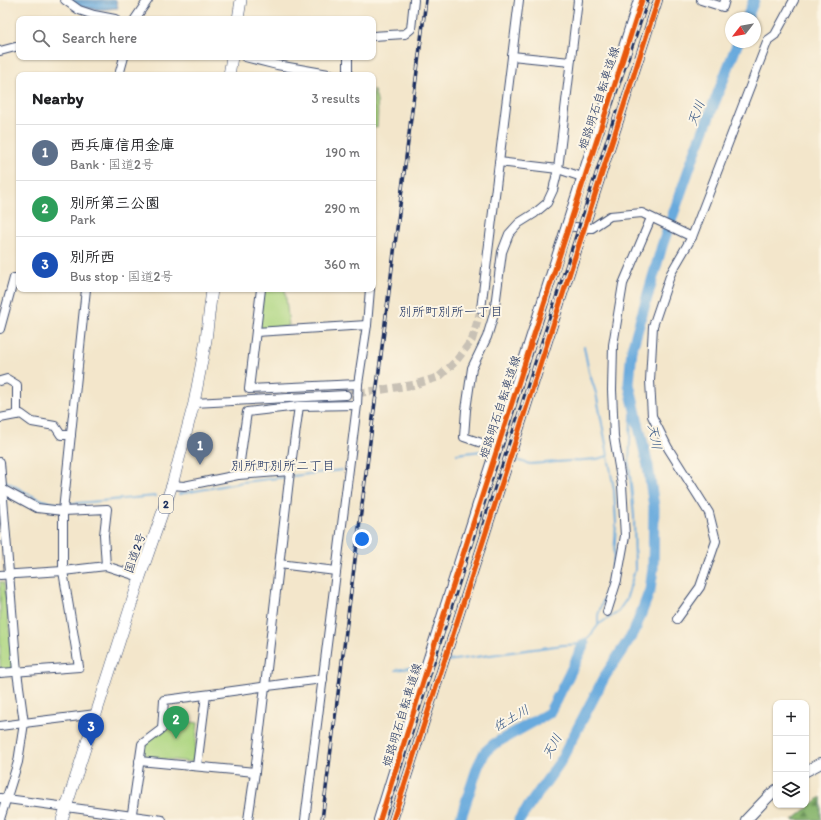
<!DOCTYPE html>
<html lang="en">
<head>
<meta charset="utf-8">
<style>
  body { margin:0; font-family:Itim,"Klee One",sans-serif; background:#f2f2f2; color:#202124 }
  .controls { position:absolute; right:12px; bottom:12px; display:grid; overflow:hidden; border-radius:8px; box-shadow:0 1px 3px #0004 }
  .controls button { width:36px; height:36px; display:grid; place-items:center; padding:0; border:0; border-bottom:1px solid #e0e0e0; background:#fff; color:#202124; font:20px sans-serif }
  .compass { position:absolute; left:725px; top:12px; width:36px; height:36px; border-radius:50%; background:#fff; box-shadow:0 1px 3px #0004; rotate:239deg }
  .you { position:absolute; left:362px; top:539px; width:14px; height:14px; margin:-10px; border:3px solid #fff; border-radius:50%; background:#1a73e8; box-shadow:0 0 0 6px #1a73e833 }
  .badge { display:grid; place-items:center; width:26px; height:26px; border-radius:50%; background:#db2777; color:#fff; font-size:13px; font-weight:700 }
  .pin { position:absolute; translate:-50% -33px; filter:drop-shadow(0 1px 2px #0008) }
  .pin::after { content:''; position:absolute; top:21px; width:14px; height:12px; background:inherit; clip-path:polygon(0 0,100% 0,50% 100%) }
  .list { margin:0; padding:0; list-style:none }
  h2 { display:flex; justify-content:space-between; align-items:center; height:52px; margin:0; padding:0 16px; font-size:17px }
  h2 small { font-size:13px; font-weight:400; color:#757577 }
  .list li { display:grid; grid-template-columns:26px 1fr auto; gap:12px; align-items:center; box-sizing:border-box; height:56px; padding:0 16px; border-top:1px solid #e0e0e0 }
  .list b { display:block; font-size:15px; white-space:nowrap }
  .list p { margin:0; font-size:13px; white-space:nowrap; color:#757577 }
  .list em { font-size:13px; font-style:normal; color:#757577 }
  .icon { flex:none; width:22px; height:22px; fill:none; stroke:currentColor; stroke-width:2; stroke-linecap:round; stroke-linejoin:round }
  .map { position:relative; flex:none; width:821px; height:820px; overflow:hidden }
  .search { position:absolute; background:#fff; box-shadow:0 1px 3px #0004; left:16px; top:16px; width:360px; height:44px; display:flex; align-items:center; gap:10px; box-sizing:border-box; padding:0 14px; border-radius:8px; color:#757577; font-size:15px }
  .panel { position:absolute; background:#fff; box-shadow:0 1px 3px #0004; left:16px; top:72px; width:360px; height:220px; border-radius:8px }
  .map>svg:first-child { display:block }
  .green { fill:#add681; stroke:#648270 }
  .forest { fill:url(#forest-firs); stroke:#527366 }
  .water { fill:url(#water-rules); stroke:#426c9e }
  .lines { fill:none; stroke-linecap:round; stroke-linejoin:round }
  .stream { stroke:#69aadd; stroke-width:2 }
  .river { stroke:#69aadd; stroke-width:11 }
  .minor-tunnel { stroke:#c8c1b5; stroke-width:8; stroke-dasharray:8 4; stroke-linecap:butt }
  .minor-casing { stroke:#3b4a6e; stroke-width:10 }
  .major-casing { stroke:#3b4a6e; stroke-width:12 }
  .highway-casing { stroke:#3b4a6e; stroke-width:12 }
  .minor { stroke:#fff; stroke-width:8 }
  .major { stroke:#fff; stroke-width:10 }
  .highway { stroke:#fff; stroke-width:11 }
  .rail-casing { stroke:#1b2f5e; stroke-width:3.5 }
  .rail { stroke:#fcf5e5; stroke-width:2; stroke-dasharray:6; stroke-linecap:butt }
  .cycleway-casing { stroke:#fcf5e5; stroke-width:8 }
  .cycleway { stroke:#e8590c; stroke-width:5 }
  .labels { text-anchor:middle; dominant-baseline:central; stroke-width:4; stroke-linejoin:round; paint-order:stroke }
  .shield { fill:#fcf5e5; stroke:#5e6a86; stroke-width:1 }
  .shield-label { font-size:11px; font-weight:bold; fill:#1b2f5e }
  .street-label { font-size:12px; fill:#1b2f5e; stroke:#fcf5e5 }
  .water-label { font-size:13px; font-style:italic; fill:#325484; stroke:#fcf5e5 }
  .neighbourhood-label { font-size:13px; fill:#1b2f5e; stroke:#fcf5e5 }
</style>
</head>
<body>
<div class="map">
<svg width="821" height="820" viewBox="0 0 821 820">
  <defs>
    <pattern id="forest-firs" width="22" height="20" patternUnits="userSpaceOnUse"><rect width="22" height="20" fill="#8ab76f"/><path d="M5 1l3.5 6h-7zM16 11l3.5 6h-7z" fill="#70955e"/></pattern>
    <pattern id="water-rules" width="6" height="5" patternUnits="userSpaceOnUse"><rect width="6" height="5" fill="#69aadd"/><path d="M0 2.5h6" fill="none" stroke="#568bb6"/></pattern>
  </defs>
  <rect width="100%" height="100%" fill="#fcf5e5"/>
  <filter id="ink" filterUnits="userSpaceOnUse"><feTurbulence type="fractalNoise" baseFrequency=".025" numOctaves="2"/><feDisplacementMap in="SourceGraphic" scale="8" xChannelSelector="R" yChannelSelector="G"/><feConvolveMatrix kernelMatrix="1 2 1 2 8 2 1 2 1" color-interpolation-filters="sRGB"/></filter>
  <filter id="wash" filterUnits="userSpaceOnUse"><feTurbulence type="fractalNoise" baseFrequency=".012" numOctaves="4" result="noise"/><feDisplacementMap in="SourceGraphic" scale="16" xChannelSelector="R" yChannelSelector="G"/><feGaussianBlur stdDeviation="0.9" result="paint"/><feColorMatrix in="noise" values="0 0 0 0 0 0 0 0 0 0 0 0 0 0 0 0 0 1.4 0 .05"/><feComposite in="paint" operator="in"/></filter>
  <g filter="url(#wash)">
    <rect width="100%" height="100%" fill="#f3e6cb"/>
    <g class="green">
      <path d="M373,89C379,99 378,115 377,127H373Z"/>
      <polygon points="264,289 285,289 289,326 263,329 259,326"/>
      <polygon points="0,581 4,583 14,667 11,670 0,671"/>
      <polygon points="165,718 198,723 194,760 191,762 146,757 143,753 145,746"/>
    </g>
    <polygon class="forest" points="821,797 821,820 793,820"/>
    <path class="water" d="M71,0H116L118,8C101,10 85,12 71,0Z"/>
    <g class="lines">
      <g class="stream">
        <polyline points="584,347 589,372 596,393 606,444 614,490 616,523 614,557 607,589 598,615 598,624"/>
        <polyline points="457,454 482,451"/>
        <polyline points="516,460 530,464 597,459 608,456"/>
        <polyline points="293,476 342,470"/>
        <path d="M4,480C22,490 42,504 62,504"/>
        <polyline points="179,494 243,482 286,477"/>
        <polyline points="67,504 156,496"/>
        <polyline points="447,661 563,645 584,644 599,624 617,613 626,600 635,570 634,516 629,465 632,394"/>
        <polyline points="396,670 422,666"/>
      </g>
      <g class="river">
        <polyline points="747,18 754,0"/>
        <polyline points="460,820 478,766 485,752 494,744 549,713 564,685 584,644"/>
        <polyline points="519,820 560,762 605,676 634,632 650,590 653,569 654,507 648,466 629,384 632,349 662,246 694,155 738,42"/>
      </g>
    </g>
  </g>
  <g filter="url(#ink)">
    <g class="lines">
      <polyline class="minor-tunnel" points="346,395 413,385 439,377 456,361 472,340 481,309"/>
      <g class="minor-casing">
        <g id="minor">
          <polyline points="65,0 79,10 94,15 115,19"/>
          <polyline points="701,0 723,7 725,0"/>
          <polyline points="135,19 148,0"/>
          <polyline points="373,36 405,34 411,29 414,0"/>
          <polyline points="0,51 19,46"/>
          <polyline points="512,56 570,62"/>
          <polyline points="245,57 277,65 334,75"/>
          <polyline points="119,75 124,57"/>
          <polyline points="348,75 348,57"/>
          <polyline points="499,162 558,169 582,177"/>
          <polyline points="566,226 584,228 592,228 610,216 642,213 692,237"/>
          <polyline points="261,289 249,389 358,384"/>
          <polyline points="481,309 519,0"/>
          <polyline points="0,329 14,278 19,278"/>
          <polyline points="256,332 367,325"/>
          <polyline points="0,381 7,379 17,385 17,415"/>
          <polyline points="194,403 346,395"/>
          <polyline points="0,418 21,414 32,422 55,426 61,435 71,435"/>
          <polyline points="496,448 464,437 466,410 472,368 487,337 494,314 502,252 509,234 519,223 535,213 547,203 553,190 558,169 578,0"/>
          <polyline points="0,462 17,672 24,723 18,762 0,819"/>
          <polyline points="238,475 247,412 299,406 357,405"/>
          <polyline points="172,485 184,486 238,475 290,471"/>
          <polyline points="2,489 37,508 63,511 107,509 104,535 106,566"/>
          <polyline points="279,564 336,571"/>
          <polyline points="0,575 63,571 106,566 140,577"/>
          <polyline points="607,612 617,580 625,536 622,485 614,437 612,390 613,345 623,284 651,218"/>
          <polyline points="677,619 700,587 716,541 709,513 668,448 652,416 650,381 653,326 671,273 692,237 768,40 775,35 794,0"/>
          <polyline points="0,673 79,667 63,571 63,511 86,289"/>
          <polyline points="0,726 96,714"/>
          <polyline points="139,761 255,772"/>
          <polyline points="197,766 206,695"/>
          <polyline points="0,798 162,820"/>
          <path d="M131,820L142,744L162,729L164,700C217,694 270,685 323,679"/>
          <polyline points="248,820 255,772 289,480 299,406"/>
          <polyline points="305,820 357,405 358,384 367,325 370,289"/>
          <polyline points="378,820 427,661 638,0"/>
          <polyline points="393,820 658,0"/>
        </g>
      </g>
      <g class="major-casing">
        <g id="major">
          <polyline points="806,771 821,763"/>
          <polyline points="746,820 770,795 776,790"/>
        </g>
      </g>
      <g class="highway-casing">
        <g id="highway">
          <polyline points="238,19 241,0"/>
          <polyline points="229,75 232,57"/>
          <polyline points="62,820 140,577 172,485 194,403 206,340 212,289"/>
        </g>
      </g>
      <use href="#minor" class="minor"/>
      <use href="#major" class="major"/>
      <use href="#highway" class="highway"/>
      <g class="rail-casing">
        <g id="rail">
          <polyline points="481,531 616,112"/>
          <polyline points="322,820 426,0"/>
          <polyline points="384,820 591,165 648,0"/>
        </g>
      </g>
      <use href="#rail" class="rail"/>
      <g class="cycleway-casing">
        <g id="cycleway">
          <polyline points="380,820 450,595 642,0"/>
          <polyline points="393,820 658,0"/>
        </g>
      </g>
      <use href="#cycleway" class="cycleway"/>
    </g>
  </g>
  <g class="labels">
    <rect class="shield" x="159" y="495" width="14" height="18" rx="3"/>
    <g class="shield-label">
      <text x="166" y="504">2</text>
    </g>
    <g class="street-label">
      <text transform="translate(599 98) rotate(-72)">姫路明石自転車道線</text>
      <text transform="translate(500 407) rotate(-72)">姫路明石自転車道線</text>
      <text transform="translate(135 553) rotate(-71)">国道2号</text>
      <text transform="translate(402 715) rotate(-73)">姫路明石自転車道線</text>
    </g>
    <g class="water-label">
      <text transform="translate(696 113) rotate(-69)">天川</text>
      <text transform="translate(655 437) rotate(79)">天川</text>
      <text transform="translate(511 718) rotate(-30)">佐土川</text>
      <text transform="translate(552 746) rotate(-61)">天川</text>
    </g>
    <g class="neighbourhood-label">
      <text x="451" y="311">別所町別所一丁目</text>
      <text x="283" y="465">別所町別所二丁目</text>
    </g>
  </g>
</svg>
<div class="controls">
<button>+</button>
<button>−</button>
<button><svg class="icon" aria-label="layers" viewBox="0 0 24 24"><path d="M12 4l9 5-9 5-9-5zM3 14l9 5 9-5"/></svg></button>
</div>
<svg class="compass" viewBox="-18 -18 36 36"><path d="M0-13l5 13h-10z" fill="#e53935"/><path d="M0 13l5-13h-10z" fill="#757577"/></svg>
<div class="you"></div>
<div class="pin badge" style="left:200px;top:465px;background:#5c6f8a">1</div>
<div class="pin badge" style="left:176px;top:739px;background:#2e9e5b">2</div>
<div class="pin badge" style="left:91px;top:746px;background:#1a4fb4">3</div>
<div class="search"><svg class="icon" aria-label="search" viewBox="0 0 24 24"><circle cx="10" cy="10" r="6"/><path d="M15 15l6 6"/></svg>Search here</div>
<section class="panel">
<h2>Nearby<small>3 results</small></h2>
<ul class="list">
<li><span class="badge" style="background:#5c6f8a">1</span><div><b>西兵庫信用金庫</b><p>Bank · 国道2号</p></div><em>190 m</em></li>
<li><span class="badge" style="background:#2e9e5b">2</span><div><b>別所第三公園</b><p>Park</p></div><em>290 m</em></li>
<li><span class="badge" style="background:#1a4fb4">3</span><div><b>別所西</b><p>Bus stop · 国道2号</p></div><em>360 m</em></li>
</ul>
</section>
</div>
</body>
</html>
